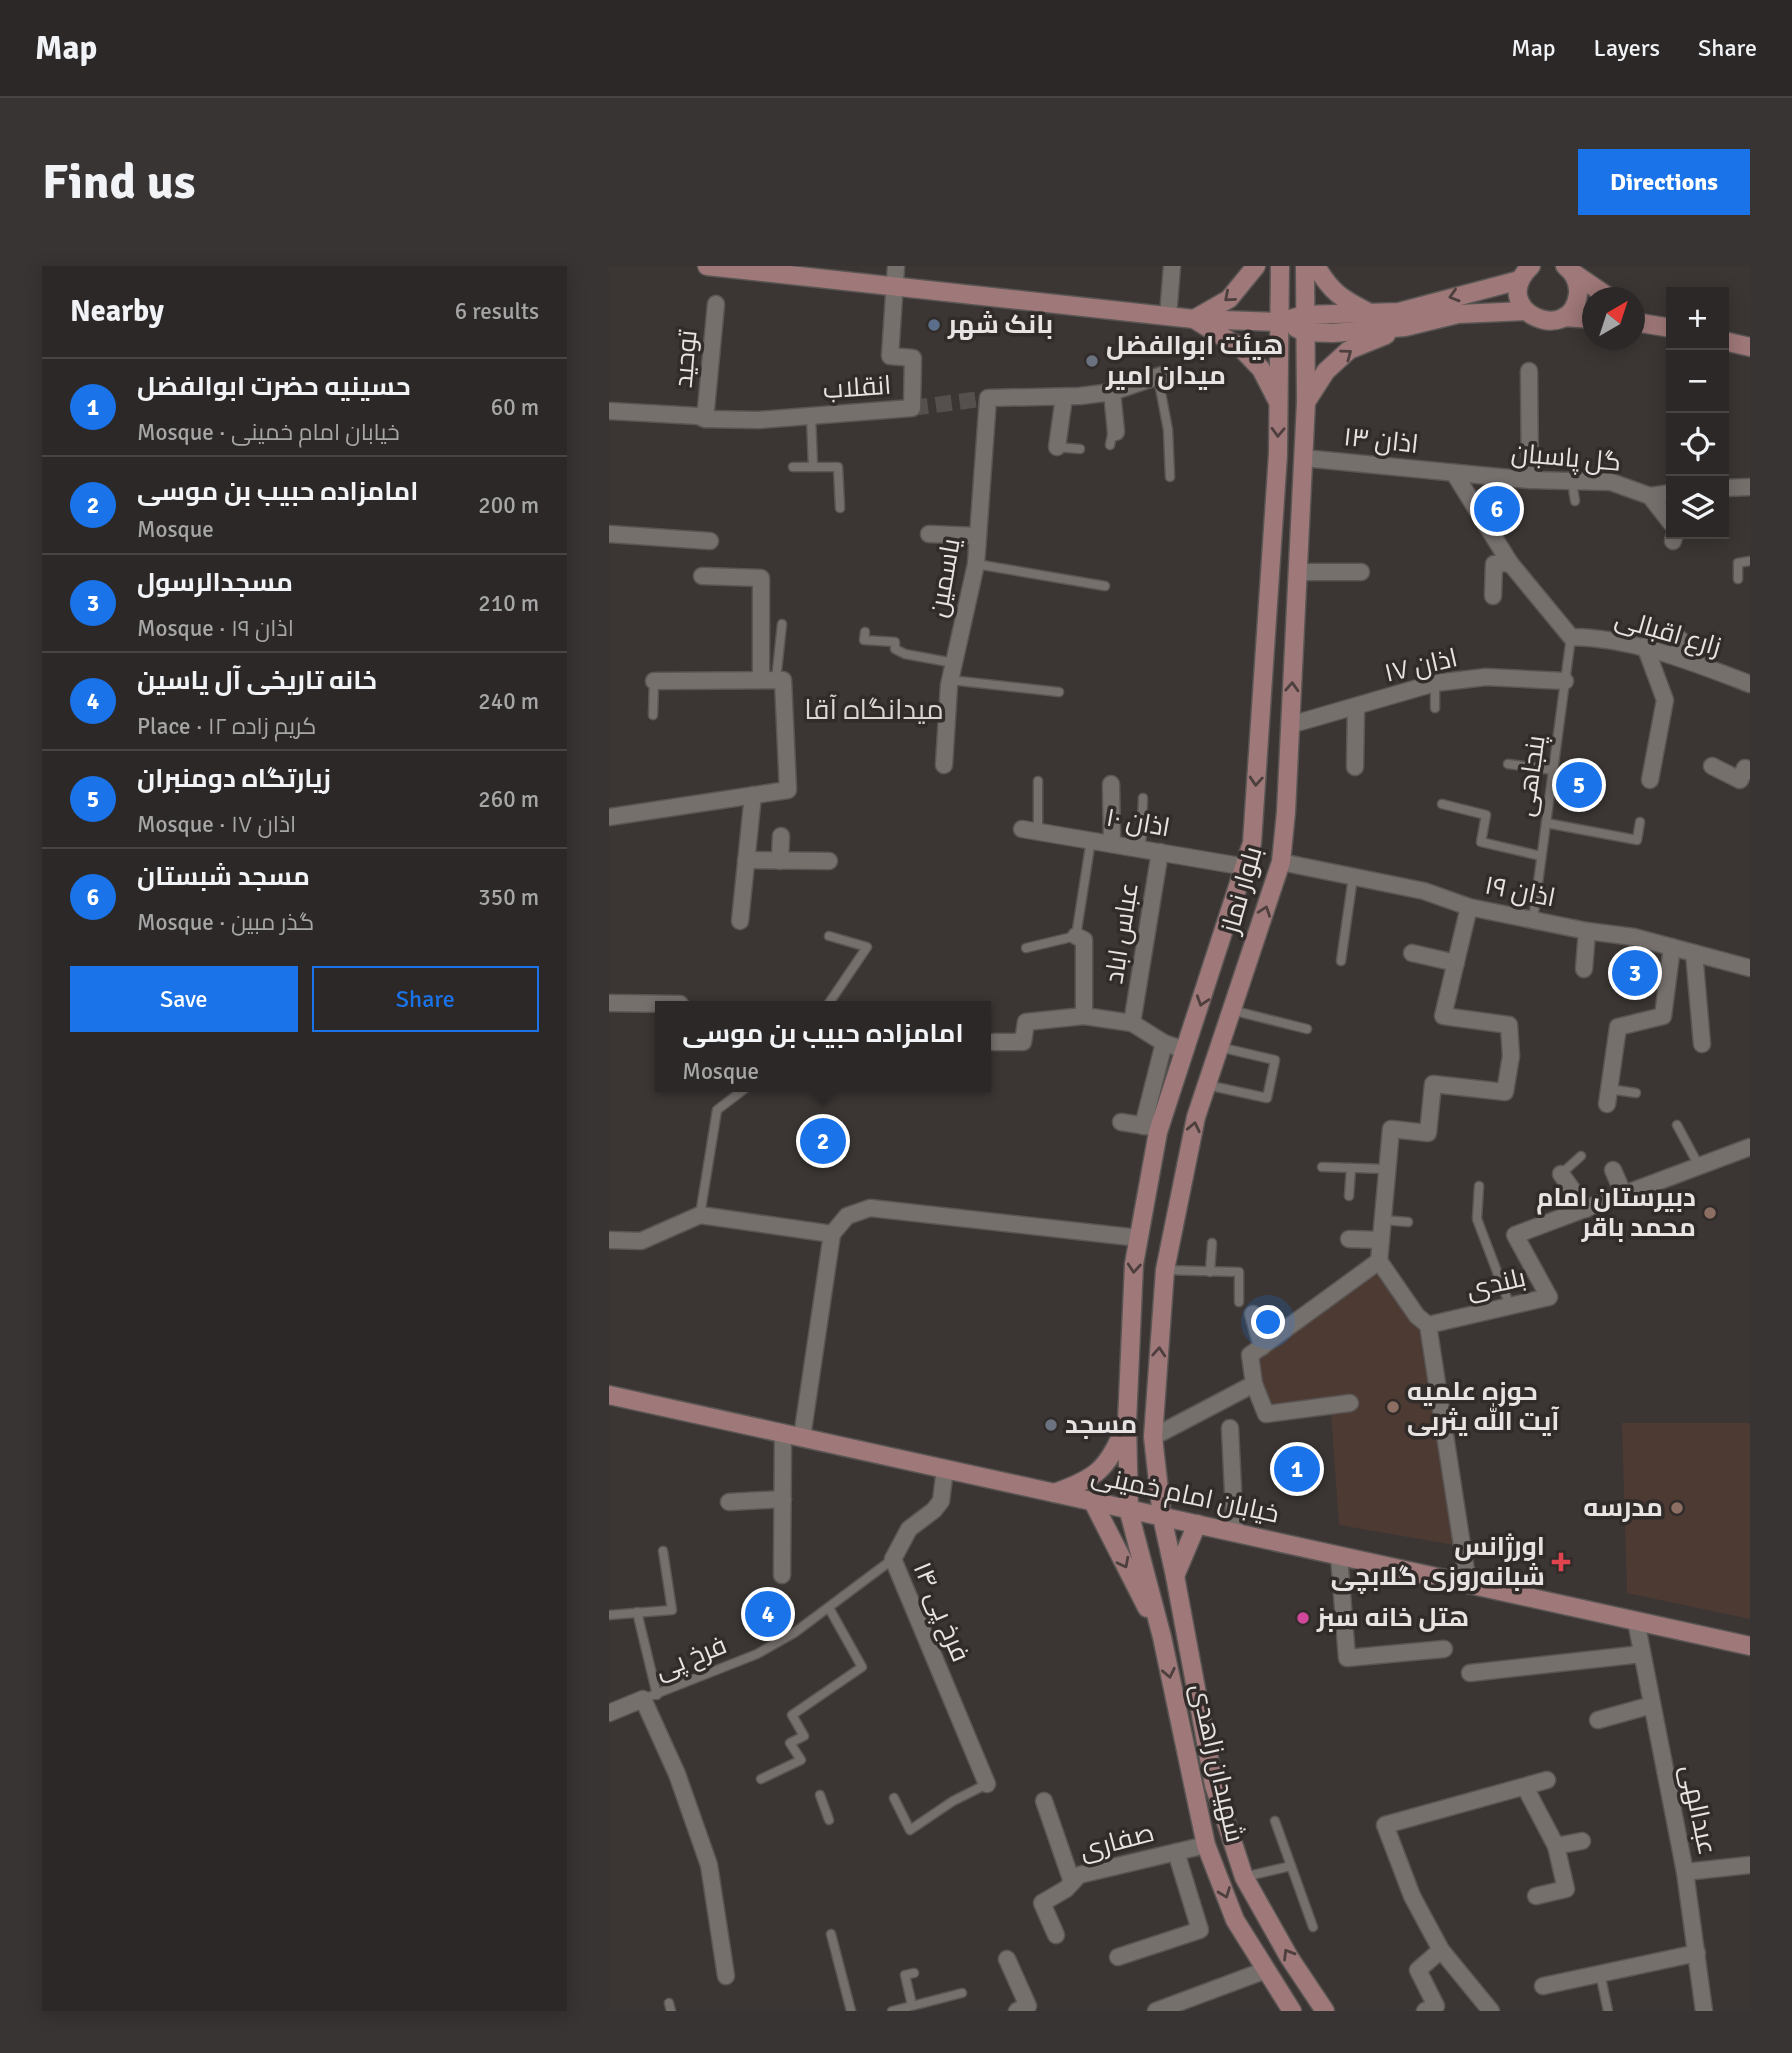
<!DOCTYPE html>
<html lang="en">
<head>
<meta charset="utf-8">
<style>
  body { margin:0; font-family:Signika,Cairo,sans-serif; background:#383433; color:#f1f3f6 }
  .controls { position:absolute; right:21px; top:21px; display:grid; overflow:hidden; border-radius:0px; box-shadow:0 4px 18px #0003 }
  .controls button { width:63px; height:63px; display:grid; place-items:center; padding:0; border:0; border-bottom:2px solid #484444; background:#2c2827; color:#f1f3f6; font:35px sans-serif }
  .compass { position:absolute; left:973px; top:21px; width:63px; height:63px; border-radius:50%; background:#2c2827; box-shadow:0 4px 18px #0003; rotate:39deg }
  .you { position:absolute; left:660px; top:1057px; width:24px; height:24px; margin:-18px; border:5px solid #fff; border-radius:50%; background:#1a73e8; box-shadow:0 0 0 10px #1a73e833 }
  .badge { display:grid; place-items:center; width:46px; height:46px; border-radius:50%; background:#1a73e8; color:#fff; font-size:23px; font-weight:700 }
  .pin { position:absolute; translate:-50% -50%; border:4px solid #fff; box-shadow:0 2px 7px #0006 }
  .popup { position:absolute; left:46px; top:735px; width:336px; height:91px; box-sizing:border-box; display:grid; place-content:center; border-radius:0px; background:#2c2827; filter:drop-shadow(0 2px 5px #0005); font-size:23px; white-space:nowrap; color:#a6a6a7 }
  .popup b { font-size:26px; color:#f1f3f6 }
  .popup::after { content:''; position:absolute; left:50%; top:100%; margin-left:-14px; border:14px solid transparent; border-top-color:#2c2827 }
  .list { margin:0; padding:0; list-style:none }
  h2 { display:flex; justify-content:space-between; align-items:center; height:91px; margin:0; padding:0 28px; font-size:30px }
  h2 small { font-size:23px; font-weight:400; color:#a6a6a7 }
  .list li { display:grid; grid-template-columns:46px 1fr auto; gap:21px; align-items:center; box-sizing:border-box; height:98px; padding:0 28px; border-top:2px solid #484444 }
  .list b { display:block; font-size:26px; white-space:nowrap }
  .list p { margin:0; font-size:23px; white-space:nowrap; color:#a6a6a7 }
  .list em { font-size:23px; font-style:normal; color:#a6a6a7 }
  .actions { display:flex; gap:14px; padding:21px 28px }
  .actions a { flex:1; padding:16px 0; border:2px solid #1a73e8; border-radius:0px; text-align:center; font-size:24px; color:#1a73e8 }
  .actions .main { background:#1a73e8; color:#fff }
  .icon { flex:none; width:38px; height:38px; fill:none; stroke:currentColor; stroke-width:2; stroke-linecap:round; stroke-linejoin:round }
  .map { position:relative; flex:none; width:1141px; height:1745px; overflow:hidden; border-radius:0px }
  header { display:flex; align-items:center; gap:42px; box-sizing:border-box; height:98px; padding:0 35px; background:#2c2827; border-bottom:2px solid #484444 }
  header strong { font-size:33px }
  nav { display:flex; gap:38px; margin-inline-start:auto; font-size:24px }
  .intro { display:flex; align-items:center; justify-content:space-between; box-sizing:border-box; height:168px; padding:0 42px }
  h1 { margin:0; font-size:49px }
  .button { padding:18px 32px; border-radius:0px; background:#1a73e8; color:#fff; font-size:24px; font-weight:700 }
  main { display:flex; gap:42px; padding:0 42px }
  aside { flex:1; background:#2c2827; border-radius:0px; box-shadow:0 4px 18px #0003 }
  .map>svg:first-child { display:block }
  .education { fill:#4d3a33 }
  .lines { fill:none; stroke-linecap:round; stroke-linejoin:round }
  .minor-tunnel { stroke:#55504e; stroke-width:16; stroke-dasharray:16 8; stroke-linecap:butt }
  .service-casing { stroke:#595553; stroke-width:11 }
  .minor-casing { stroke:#595553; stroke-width:19 }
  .secondary-casing { stroke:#595553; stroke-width:21 }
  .service { stroke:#76706d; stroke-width:8 }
  .minor { stroke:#76706d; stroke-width:16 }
  .secondary { stroke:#9f7879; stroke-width:18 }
  .oneway { stroke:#4c3f3e }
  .service-dot { fill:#5c6f8a; stroke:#312c2a; stroke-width:2.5 }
  .worship-dot { fill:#6b7280; stroke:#312c2a; stroke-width:2.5 }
  .education-dot { fill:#8d6e63; stroke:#312c2a; stroke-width:2.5 }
  .health-dot { fill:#e0444e; stroke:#312c2a; stroke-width:2.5 }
  .hotel-dot { fill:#d1479c; stroke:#312c2a; stroke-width:2.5 }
  .labels { text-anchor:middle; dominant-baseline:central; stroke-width:7; stroke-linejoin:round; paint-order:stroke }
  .poi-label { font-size:26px; font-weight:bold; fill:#e7e3e2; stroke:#312c2a; text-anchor:start }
  .street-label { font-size:26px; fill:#e7e3e2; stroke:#312c2a }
  .neighbourhood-label { font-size:28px; fill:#dbd4d1; stroke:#312c2a }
</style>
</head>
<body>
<header>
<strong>Map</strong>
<nav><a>Map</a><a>Layers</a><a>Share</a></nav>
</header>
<div class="intro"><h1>Find us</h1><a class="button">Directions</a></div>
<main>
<aside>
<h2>Nearby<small>6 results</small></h2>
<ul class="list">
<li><span class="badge">1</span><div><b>حسینیه حضرت ابوالفضل</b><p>Mosque · خیابان امام خمینی</p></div><em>60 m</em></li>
<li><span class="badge">2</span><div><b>امامزاده حبیب بن موسی</b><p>Mosque</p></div><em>200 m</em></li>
<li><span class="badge">3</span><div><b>مسجدالرسول</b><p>Mosque · اذان ۱۹</p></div><em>210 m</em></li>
<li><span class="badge">4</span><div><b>خانه تاریخی آل یاسین</b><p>Place · کریم زاده ۱۲</p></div><em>240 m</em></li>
<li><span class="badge">5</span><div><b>زیارتگاه دومنبران</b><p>Mosque · اذان ۱۷</p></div><em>260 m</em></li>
<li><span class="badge">6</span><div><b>مسجد شبستان</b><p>Mosque · گذر مبین</p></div><em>350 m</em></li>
</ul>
<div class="actions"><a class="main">Save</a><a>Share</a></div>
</aside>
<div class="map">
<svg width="1141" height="1745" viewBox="0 0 1141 1745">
  <rect width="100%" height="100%" fill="#3b3634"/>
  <g class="education">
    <polygon points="768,1005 810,1063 845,1279 730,1259 722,1147 663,1140 651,1117 648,1092"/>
    <polygon points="1013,1157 1141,1157 1141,1353 1018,1327"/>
  </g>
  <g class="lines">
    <polyline class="minor-tunnel" points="303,142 379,132"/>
    <g class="service-casing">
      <g id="service">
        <polyline points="549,111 559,164 561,211"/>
        <polyline points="202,150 204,201"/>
        <polyline points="501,179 503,169 507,166"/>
        <polyline points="448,181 471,183"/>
        <polyline points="184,201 229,201 231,242"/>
        <polyline points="963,215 966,235"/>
        <polyline points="367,298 496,320"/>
        <polyline points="1129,313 1129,297 1141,295"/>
        <polyline points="256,366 255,374 286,376 286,383 296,388 345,397"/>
        <polyline points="167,414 173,358"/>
        <polyline points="341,414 450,426"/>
        <polyline points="826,442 826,417"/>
        <polyline points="44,449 45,415"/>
        <polyline points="899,498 944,504"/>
        <polyline points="833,538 877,549 872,576 932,590"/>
        <polyline points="937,557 1028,574 1031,556"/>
        <polyline points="429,565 429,515"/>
        <polyline points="532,583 534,532"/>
        <polyline points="924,654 962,371"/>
        <polyline points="417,682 467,670 482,574"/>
        <polyline points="732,695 744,611"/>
        <polyline points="218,740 258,681 220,670"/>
        <polyline points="622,744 698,763"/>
        <polyline points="598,819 658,832 666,794 610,781"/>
        <polyline points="1000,823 1027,827"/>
        <polyline points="1068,859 1090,900"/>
        <polyline points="713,901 778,903"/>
        <polyline points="952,908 972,890"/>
        <polyline points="870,920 868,953 901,1040"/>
        <polyline points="740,930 742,902"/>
        <polyline points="91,949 108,844 138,821"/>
        <polyline points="774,954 799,956"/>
        <polyline points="556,1004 630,1006 630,1036"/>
        <polyline points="601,1006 603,977"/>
        <polyline points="28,1346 48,1429"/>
        <polyline points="0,1349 63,1344 54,1285"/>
        <polyline points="34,1433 148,1388 185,1367 284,1293"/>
        <polyline points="152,1513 192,1494 181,1477 195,1470 183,1449 253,1401 220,1342"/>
        <polyline points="211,1529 220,1554"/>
        <polyline points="285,1532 301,1564 344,1535 378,1518"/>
        <polyline points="666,1555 704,1661"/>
        <polyline points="635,1611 682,1600"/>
        <polyline points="222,1668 242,1745"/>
        <polyline points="991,1707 999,1745"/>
        <polyline points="60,1737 62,1745"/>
        <polyline points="303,1739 296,1709 305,1707"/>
        <polyline points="283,1745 353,1727"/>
      </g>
    </g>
    <g class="minor-casing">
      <g id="minor">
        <polyline points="559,50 563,0"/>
        <polyline points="920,105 921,214"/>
        <polyline points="503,126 507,166"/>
        <polyline points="0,145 89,150 96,153 150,154 303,142 304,92 281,90 287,0"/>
        <polyline points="96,153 107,38"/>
        <polyline points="448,181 455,131"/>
        <polyline points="694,192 921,214 1002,216 1041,230 1062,227"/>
        <path d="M845,207L901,297L962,371C1025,372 1083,396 1141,418"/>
        <polyline points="1115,222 1141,221"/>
        <polyline points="1041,230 1062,257"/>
        <polyline points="0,268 101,275"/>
        <polyline points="320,268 369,270"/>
        <polyline points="1064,275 1066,268"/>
        <polyline points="689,306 752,306"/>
        <polyline points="93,310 152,312 152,413"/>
        <polyline points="884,330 885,298 901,297"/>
        <polyline points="1036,380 1056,434 1041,514"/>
        <polyline points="1070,392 1071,373"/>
        <polyline points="681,459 826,417 877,411 956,415"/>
        <polyline points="335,499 340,419 367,298 379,132 471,130 503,126 556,108"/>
        <polyline points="1103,500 1131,514 1136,502 1141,505"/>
        <polyline points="746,501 747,441"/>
        <polyline points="502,518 503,578"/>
        <polyline points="0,551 179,524 174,414 45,415"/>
        <polyline points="413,563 637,601"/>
        <polyline points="137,594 220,595"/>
        <polyline points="171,595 172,570"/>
        <polyline points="672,596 815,625 860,641 978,665 1025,671 1141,702"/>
        <polyline points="131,655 144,529"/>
        <polyline points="467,670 475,674 475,750"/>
        <polyline points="803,687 847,697"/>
        <polyline points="1085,687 1093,778"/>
        <polyline points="975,703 978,665"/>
        <polyline points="0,737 71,738"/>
        <polyline points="523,757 551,586"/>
        <polyline points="385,776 414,776 417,756 475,750 523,757 555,777 576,784"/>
        <polyline points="998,838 1009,761 1054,750 1063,681"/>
        <polyline points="512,856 544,861"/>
        <polyline points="534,860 555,777"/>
        <polyline points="1004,904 1015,929"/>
        <polyline points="952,908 977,943"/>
        <polyline points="223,968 238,950 261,942 530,972"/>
        <polyline points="740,973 772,974"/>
        <polyline points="0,974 32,975 91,949 223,968 193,1171"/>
        <polyline points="770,995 782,863 819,867 824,818 896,826 902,790 900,759 834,750 860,641"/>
        <polyline points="644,1048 653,1081"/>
        <polyline points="819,1059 940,1031 906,969 1141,881"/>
        <polyline points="819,1059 859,1318"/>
        <polyline points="741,1137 657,1148 645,1118 641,1089 770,995 808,1050 819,1059"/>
        <polyline points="621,1162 626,1267"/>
        <polyline points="544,1171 645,1118"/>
        <polyline points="336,1203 332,1235 325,1244 300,1263 284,1293 378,1518"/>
        <polyline points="120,1236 174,1233"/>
        <polyline points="730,1290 738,1392 835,1383"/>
        <polyline points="173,1309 174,1168"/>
        <polyline points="1027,1355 1076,1606 1095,1745"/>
        <polyline points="861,1407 1033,1388"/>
        <polyline points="0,1447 34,1433 68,1508 100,1599 117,1710"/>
        <polyline points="989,1454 1043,1439"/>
        <polyline points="916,1521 947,1580 957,1623 927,1630"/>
        <polyline points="435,1535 463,1616"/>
        <polyline points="947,1580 973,1575"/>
        <polyline points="1076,1606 1141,1599"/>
        <polyline points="447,1669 433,1637 457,1623 470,1609 597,1579"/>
        <polyline points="509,1691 591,1664 567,1586"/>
        <polyline points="398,1693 419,1740 408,1745"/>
        <polyline points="934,1720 1088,1687"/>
        <polyline points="547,1745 657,1704"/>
        <polyline points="816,1745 827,1740 809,1704 832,1684"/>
        <polyline points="882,1745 832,1684 803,1630 776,1559 938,1514"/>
      </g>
    </g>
    <g class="secondary-casing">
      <g id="secondary">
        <polyline points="98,0 585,53 671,56 695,49 790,46 911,14"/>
        <polyline points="647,0 620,33 585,53 632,82 652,103 669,136"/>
        <polyline points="671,0 669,188 643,577 549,866 525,998 518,1156 520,1246 553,1371 597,1579 626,1654 683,1745"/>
        <polyline points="696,0 697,136 677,546 672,596 587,851 556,1004 544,1171 553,1251 566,1310 605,1519 635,1611 680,1691 716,1745"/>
        <path d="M707,0C722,26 733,33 759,46"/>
        <path d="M922,0C876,44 963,82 969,28C970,16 965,7 956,0"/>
        <polyline points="963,6 1001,32"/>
        <polyline points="955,51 984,53"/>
        <polyline points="1026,56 1062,62"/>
        <polyline points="687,62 695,66 724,67 796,61 849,48 917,45"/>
        <polyline points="1115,75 1141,81"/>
        <polyline points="697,136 717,105 740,84 777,69"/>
        <path d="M0,1129C380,1213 760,1297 1141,1380"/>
        <path d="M445,1227C486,1213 499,1203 515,1163"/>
        <polyline points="484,1236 538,1342"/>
        <polyline points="566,1310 588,1258"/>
      </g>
    </g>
    <use href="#service" class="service"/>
    <use href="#minor" class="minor"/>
    <use href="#secondary" class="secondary"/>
  </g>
  <defs><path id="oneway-chevron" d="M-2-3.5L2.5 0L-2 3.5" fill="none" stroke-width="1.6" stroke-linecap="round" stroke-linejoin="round" transform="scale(1.75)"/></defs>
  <g class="oneway">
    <use href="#oneway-chevron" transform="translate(845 30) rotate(163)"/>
    <use href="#oneway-chevron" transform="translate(620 31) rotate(139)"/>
    <use href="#oneway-chevron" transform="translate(738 88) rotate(-37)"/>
    <use href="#oneway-chevron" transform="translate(669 166) rotate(92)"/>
    <use href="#oneway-chevron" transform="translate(683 421) rotate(-87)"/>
    <use href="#oneway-chevron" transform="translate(647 515) rotate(94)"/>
    <use href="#oneway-chevron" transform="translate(656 645) rotate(-71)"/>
    <use href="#oneway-chevron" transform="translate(593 735) rotate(108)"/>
    <use href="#oneway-chevron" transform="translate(585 861) rotate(-78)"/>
    <use href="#oneway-chevron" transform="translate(525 1002) rotate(95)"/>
    <use href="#oneway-chevron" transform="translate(550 1086) rotate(-86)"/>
    <use href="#oneway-chevron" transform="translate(515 1297) rotate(63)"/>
    <use href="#oneway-chevron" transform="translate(560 1407) rotate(78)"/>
    <use href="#oneway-chevron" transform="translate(616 1627) rotate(69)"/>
    <use href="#oneway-chevron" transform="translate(679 1688) rotate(-121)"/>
  </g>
  <circle class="service-dot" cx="325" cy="59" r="7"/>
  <g class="worship-dot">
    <circle cx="483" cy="95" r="7"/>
    <circle cx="442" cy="1159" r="7"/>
  </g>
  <g class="education-dot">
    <circle cx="1101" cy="947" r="7"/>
    <circle cx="784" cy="1141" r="7"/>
    <circle cx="1068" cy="1242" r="7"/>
  </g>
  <path class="health-dot" d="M948.5 1285.5h7v7h7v7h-7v7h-7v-7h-7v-7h7z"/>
  <circle class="hotel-dot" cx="694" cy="1352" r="7"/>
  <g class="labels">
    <g class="poi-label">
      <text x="339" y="59">بانک شهر</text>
      <text x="497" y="80">هیئت ابوالفضل<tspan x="497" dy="30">میدان امیر</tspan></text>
      <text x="1087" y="932" text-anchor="end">دبیرستان امام<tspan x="1087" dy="30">محمد باقر</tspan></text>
      <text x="798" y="1126">حوزه علمیه<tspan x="798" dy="30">آیت الله یثربی</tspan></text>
      <text x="456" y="1159">مسجد</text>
      <text x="1054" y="1242" text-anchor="end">مدرسه</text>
      <text x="936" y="1281" text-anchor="end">اورژانس<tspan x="936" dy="30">شبانه‌روزی گلابچی</tspan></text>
      <text x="708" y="1352">هتل خانه سبز</text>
    </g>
    <g class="street-label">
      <text transform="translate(77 93) rotate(-85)">توحید</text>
      <text transform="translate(248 122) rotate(-4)">انقلاب</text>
      <text transform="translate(772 175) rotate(6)">اذان ۱۳</text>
      <text transform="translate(957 192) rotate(5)">گل پاسبان</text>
      <text transform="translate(336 312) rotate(-80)">یاسمین</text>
      <text transform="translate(1059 367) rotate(16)">زارع اقبالی</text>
      <text transform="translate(812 400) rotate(-13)">اذان ۱۷</text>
      <text transform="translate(922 510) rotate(-82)">پنجاهی</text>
      <text transform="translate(529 557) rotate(10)">اذان ۱۰</text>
      <text transform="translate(633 624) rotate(-74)">بلوار نماز</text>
      <text transform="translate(911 626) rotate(11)">اذان ۱۹</text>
      <text transform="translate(513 667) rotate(-81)">عباس اباد</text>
      <text transform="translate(887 1018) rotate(-13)">بلندی</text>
      <text transform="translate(576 1229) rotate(12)">خیابان امام خمینی</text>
      <text transform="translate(332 1346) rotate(67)">فرخ پی ۱۴</text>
      <text transform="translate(82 1392) rotate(-22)">فرخ پی</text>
      <text transform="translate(608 1497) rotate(77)">شهیدان زاهدی</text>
      <text transform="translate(1089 1544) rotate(78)">عبدالهی</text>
      <text transform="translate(508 1576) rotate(-15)">صفاری</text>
    </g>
    <g class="neighbourhood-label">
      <text x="265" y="444">میدانگاه آقا</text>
    </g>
  </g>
</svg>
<div class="controls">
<button>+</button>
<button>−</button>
<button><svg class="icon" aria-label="locate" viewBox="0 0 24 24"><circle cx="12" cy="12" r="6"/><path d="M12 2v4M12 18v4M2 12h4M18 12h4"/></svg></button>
<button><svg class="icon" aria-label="layers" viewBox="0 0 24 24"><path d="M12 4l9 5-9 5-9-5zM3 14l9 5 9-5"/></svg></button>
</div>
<svg class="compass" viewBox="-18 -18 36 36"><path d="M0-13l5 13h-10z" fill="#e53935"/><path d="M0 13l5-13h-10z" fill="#a6a6a7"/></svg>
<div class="you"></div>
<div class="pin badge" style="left:688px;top:1203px">1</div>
<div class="pin badge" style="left:214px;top:875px">2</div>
<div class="popup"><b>امامزاده حبیب بن موسی</b>Mosque</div>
<div class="pin badge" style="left:1026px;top:707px">3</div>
<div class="pin badge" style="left:159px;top:1348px">4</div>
<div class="pin badge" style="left:970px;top:519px">5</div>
<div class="pin badge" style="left:888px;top:243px">6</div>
</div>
</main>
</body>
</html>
